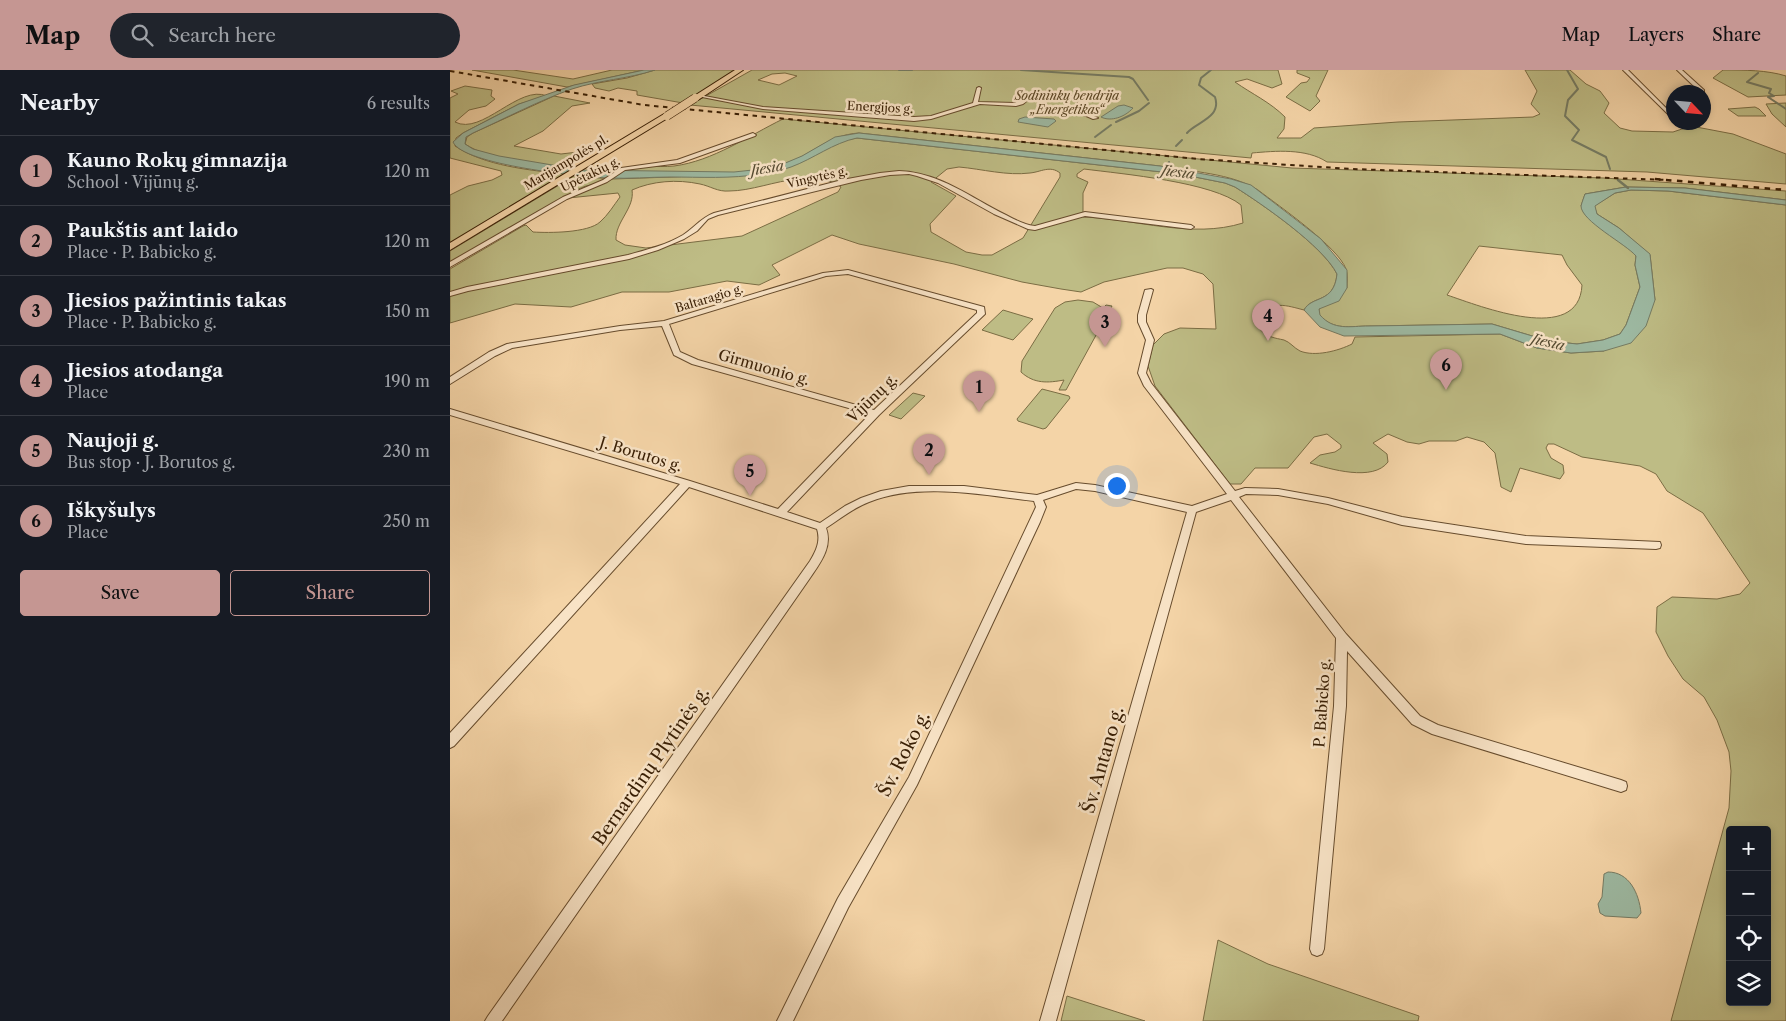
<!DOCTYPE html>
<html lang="en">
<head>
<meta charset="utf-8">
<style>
  body { margin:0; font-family:"Libre Caslon Text",serif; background:#20242c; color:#f1f3f6 }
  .controls { position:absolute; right:15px; bottom:15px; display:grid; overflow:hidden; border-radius:5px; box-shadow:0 2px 8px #0003 }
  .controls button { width:45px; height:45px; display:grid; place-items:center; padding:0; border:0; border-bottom:1px solid #363941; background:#171b24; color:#f1f3f6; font:25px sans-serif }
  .compass { position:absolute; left:1216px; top:15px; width:45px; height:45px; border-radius:50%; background:#171b24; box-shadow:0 2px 8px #0003; rotate:116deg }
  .you { position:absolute; left:666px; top:415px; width:18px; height:18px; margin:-12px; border:4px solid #fff; border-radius:50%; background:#1a73e8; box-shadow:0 0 0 8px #1a73e833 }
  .badge { display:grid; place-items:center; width:32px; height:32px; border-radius:50%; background:#c59692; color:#111; font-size:16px; font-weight:700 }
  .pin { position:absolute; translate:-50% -41px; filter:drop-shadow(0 1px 2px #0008) }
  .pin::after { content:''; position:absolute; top:26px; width:18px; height:15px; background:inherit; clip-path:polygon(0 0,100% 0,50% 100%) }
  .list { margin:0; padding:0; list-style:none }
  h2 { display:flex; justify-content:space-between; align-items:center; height:65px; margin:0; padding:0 20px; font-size:21px }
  h2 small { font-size:16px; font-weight:400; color:#9ea1a6 }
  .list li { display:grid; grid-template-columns:32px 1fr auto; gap:15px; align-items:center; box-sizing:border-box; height:70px; padding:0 20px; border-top:1px solid #363941 }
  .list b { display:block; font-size:19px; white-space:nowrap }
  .list p { margin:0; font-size:16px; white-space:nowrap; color:#9ea1a6 }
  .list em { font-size:16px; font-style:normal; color:#9ea1a6 }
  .actions { display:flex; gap:10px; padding:15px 20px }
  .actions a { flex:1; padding:11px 0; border:1px solid #c59692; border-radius:5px; text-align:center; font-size:18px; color:#c59692 }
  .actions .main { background:#c59692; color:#111 }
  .icon { flex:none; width:28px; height:28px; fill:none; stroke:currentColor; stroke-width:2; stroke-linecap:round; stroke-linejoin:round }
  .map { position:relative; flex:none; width:1336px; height:951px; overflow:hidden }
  header { display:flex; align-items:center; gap:30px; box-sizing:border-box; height:70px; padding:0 25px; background:#c59692; color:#111 }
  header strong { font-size:24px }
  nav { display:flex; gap:28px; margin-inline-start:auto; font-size:18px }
  .search { width:350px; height:45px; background:#20242c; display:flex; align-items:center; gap:12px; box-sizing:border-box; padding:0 18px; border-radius:28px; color:#9ea1a6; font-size:19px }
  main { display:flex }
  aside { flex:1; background:#171b24 }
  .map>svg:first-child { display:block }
  .green { fill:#bebc85; stroke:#7b6d44; fill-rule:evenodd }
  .water { fill:#9db9a2; stroke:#757b63 }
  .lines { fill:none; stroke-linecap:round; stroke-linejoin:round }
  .stream-far1 { stroke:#757b63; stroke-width:2 }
  .stream { stroke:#757b63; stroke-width:2.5 }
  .minor-casing { stroke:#674c2d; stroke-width:2 }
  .primary-casing { stroke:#381e04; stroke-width:2 }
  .minor { fill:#f8e3c6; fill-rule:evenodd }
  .primary { fill:#f4d4a7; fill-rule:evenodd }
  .rail-far1 { stroke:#381e04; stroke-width:2; stroke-dasharray:4.5 4.5; stroke-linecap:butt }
  .rail { stroke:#381e04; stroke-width:2.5; stroke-dasharray:5.5 5.5; stroke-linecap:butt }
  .primary-bridge-casing { stroke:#381e04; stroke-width:9; stroke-linecap:butt }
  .primary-bridge { stroke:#f4d4a7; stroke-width:8 }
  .labels { text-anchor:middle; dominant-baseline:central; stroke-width:5; stroke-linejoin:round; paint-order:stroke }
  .far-park-label { font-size:12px; font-style:italic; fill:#5a4624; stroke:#f8e3c6 }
  .far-street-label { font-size:12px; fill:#381e04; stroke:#f8e3c6 }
  .far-water-label { font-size:14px; font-style:italic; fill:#564c33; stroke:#f8e3c6 }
  .street-label { font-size:15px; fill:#381e04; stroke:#f8e3c6 }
  .near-street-label { font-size:18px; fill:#381e04; stroke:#f8e3c6 }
</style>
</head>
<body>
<header>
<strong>Map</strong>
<div class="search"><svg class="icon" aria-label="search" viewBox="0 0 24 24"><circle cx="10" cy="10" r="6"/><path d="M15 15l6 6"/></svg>Search here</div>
<nav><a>Map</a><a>Layers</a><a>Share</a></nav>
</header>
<main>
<aside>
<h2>Nearby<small>6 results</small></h2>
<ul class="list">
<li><span class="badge">1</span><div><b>Kauno Rokų gimnazija</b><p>School · Vijūnų g.</p></div><em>120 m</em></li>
<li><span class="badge">2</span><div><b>Paukštis ant laido</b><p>Place · P. Babicko g.</p></div><em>120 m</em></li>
<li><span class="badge">3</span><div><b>Jiesios pažintinis takas</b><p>Place · P. Babicko g.</p></div><em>150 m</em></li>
<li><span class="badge">4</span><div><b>Jiesios atodanga</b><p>Place</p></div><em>190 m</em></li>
<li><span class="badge">5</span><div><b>Naujoji g.</b><p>Bus stop · J. Borutos g.</p></div><em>230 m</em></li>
<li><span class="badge">6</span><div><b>Iškyšulys</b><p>Place</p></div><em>250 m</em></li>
</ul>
<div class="actions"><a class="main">Save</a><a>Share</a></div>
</aside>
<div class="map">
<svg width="1336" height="951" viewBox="0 0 1336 951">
  <rect width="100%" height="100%" fill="#f4d4a7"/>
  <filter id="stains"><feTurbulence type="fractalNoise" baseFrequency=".004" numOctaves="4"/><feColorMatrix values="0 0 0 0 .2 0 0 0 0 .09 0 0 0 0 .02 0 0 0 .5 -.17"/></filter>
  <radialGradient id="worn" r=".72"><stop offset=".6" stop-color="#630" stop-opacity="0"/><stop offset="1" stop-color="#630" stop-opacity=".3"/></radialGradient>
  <g class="green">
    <polygon points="22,0 63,0 123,9 162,0 194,0 117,17"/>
    <polygon points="205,0 286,0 233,33 187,25 187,21 168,18 159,21 145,18 142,14 177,8"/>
    <path d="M302,0H828L832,14L822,18L797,9L785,12C802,24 820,32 835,47L834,59L827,68H851L864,58L948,52L1083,47L1090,44L1081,34L1087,21L1075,0H1120L1136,14L1150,21L1159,33L1154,43L1170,58L1182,61L1223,62L1241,56L1283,64L1336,84V114L1197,102L877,92C856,78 825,81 802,83L801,88L240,35ZM335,3L347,6L329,15L308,10L322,4Z"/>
    <polygon points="847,0 878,0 866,26 870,31 860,41 836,27 851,13 857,12 860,8 847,3"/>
    <path d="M1273,0C1294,0 1317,0 1336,6V25L1298,27L1263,8Z"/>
    <path d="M15,16L42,20L41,26L45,29L36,36L19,40L5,52C32,66 69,14 97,26L69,34L13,63L6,68L5,76C35,96 79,100 114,104L0,174V125L18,116L42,110L52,105L51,101L0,88V28L8,24L1,21Z"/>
    <path d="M104,26L140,33L122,36L93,61L64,76L111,84L128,82L105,96C77,92 39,90 15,74L17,67L23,63Z"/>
    <polygon points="1336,33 1336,57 1322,44 1316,34"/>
    <polygon points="1305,37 1309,39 1316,46 1288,46 1278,39"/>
    <path d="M333,49L842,98L1154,108L1336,121V130L1235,118L1176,117L1135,124L1131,136L1155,161L1181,180L1186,186L1185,195L1190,217L1176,255L1170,264L1153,270L1127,274L1099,271L1042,254L919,256C900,256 884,261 869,245V239L897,218C897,212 898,204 896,199C888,177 829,136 808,120C781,103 742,102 710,96L409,63C377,65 361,86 332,95C283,109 222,103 171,102C184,93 208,98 224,96C263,91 298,66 333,49ZM1029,176L1112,185L1117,195L1132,215C1129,276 1030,236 997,225Z"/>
    <path d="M407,68L730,104L775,113L785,117C812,134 873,176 887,204C884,234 862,225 854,240C838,236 820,229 811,248C809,252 807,255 810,259C816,267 825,268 834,270C840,272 844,278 850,281C865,287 888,281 902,274L905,267L1050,264L1087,278L1121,283L1154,281L1205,230L1200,185L1169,158L1147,144L1144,136L1165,123L1181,120L1218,121L1336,135V951H1221L1279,738L1281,701L1279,682L1267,650L1254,627L1233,609L1218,586L1206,562L1207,537L1222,527L1267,529L1290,524L1300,513L1253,443L1217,421L1206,404L1190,396L1132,387L1104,374H1098L1096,378L1101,388L1113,395L1114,403L1110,409L1070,398L1061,422L1051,417L1045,383L1034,372L1017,367L1006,371H979L969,374L957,372L938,364L923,373L937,384L938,392C923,412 880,399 860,393L870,385L885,382L891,378V375L877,364L864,367L838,398H805L791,414H780L705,316L698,296L703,275L714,264L730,258L766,259L763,214L753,204L733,198H717L654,212L631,222L611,219L572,212L504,194L409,174L382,165L322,195L330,205L309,215L277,211L219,222H172L121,237L65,234L0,253V199L73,156L76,155L83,162C99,163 138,163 150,152C158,145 164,135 170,127L168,123L118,128L148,116C138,112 125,121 116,126L0,193V181L124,106L162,109L311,104L396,70ZM509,97C532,99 557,106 580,103C591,102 600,95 610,103V107L573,168L542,185H532L516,182L481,162L480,154L506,126L481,112L497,99ZM634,99C673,104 763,112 791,135L793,153C742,169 686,149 633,147V123L638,112L627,107V104ZM348,109C363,110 379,107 391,117L388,122L292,166L196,178L175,175L166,170C165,152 185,138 182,120C202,111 227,109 250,114C260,116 268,122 279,121C301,121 325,111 348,109ZM1280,760H1317V932H1280Z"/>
    <path d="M628,230L643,232L653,238L656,235L662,236L616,320H609L614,310C598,313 584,314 571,302L572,291L605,238L615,232Z"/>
    <polygon points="553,240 583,249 563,270 532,260"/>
    <polygon points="592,319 619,326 620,328 596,358 593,359 568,351 567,349"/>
    <polygon points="463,323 475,326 451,349 439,345"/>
    <polygon points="768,870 818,894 969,946 968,951 753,951"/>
    <polygon points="617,926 695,951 611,951"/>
  </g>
  <g class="water">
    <path d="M194,0H205C178,9 149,10 122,19C88,31 56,48 23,63L16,67L15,74L23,79L49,86L132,100L284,102L312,99L333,94L352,86L385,67L409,63L710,96L781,109L801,115L871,169L897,200V218L889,231L869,239L870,245C884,261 900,256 919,256L1042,254L1099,271L1127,274L1153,270L1170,264L1176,255L1190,217L1185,195L1186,186C1176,174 1131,151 1131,136C1132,132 1134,127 1135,124L1176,117L1235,118L1336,130V135L1218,121L1181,120L1165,123L1145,136L1147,144L1169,158L1200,184L1205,230L1196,256L1181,273L1154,281L1121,283L1087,278L1050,264L894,266L870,257L854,240C862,225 884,234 887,204C873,176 812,134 785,117L775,113L730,104L407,68C383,73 363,89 341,97C332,100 321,103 311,104C281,109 250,107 220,107C200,107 179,109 159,108C133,107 13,95 3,72L13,63L69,34L124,15Z"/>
    <path d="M674,35L683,38C675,47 661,52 651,47L668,36Z"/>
    <polygon points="575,47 604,49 606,51 598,57 568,52 569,49"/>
    <path d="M1158,802C1179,802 1189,823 1191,843L1187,848L1155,846L1150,843L1148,834L1152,827L1154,804Z"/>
  </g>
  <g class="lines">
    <g class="stream-far1">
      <polyline points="449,0 462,0"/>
      <polyline points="571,0 679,7 683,9 698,30"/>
      <polyline points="1117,0 1128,19 1118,30 1115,46 1129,60 1122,70 1156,87 1160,99"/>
      <polyline points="1308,3 1297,12 1321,19 1319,23 1324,26 1318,27 1336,39"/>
      <polyline points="666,52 689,41 699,33"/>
      <path d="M737,63C746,52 772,48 765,27L749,15L751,8L761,0"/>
      <polyline points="645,67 661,55"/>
      <polyline points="726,76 732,70"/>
      <polyline points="716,99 719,92"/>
    </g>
    <polyline class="stream" points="1168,110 1178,118"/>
    <g class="minor-casing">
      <g id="minor">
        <polygon points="1173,0 1178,0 1224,46 1224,50"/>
        <polygon points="1227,0 1232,0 1254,20 1254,22 1250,22"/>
        <polygon points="529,17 531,18 528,32 565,33 577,24 584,22 633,27 634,30 630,39 648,48 643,49 625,41 629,29 585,24 573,34 566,36 530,34 481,49 464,51 313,39 247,26 249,25 313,37 464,47 481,46 523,33 527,18"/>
        <polygon points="303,63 306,65 305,66 230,93 175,100 157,112 117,129 0,197 0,192 113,127 153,110 171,98 227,90"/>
        <path d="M449,101C489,102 521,128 556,145C566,150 574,155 585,156L635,142L741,155L744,157L741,159L635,146L585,160L578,159L544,144L488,113L467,106L459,104L440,105L411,110L268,145L258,149L247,161L234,169L208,180L179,189L18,221L0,226V222L17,217L178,185C196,180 216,175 233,165C244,158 251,148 264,143L392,110L430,103Z"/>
        <path d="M398,200L534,237L535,244L429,345L337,442L370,453L395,436L411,428L431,421L459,416H514L587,425L626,413L645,415L742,436L777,424L694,316L688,303L696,270L688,252V245L695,220L701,219L703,220L696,245V252L704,270L696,303L701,313L785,421L795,418L828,419L878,428L952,447L1076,466L1210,472L1211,475L1210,478L1206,479L1076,474L952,455L878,434L828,425L796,424L789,427L896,564L970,646L988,655L1171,710L1176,712L1177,716L1176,720L1171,722L982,664L962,654L897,581L896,636L874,879L872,884L867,886L862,884L860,879L884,636L886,568L781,430L746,442L606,951H590L737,442L645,421L626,419L593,430L596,437L590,452L467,715L398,838L343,951H327L388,828L459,707L586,437L584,431C532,425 469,412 419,432C403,438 390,449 376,458C383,477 370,493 360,508L52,951H35L38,946L360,491C366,481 371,471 367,459L239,417L4,676L0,678V663L230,414L0,345V339L240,411L328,439L420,344L242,294L224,285L212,256L170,260L62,278L45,286L0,314V307L39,282L57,274L170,256L214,251L373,203ZM398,204L527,240V243L424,340L248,290L230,282L219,254L376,206Z"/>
      </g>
    </g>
    <g class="primary-casing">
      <g id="primary">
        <polygon points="285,0 293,0 248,30 241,28"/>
        <polygon points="214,44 221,46 0,180 0,173"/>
      </g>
    </g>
    <use href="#minor" class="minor"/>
    <use href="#primary" class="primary"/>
    <polyline class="rail-far1" points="0,1 194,35 748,89 902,99 1219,110"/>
    <polyline class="rail" points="1205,109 1336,120"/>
    <g class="primary-bridge-casing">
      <polyline id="primary-bridge" points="217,46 245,28"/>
    </g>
    <use href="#primary-bridge" class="primary-bridge"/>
  </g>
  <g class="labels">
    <g class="far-park-label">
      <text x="617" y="25">Sodininkų bendrija<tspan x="617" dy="14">„Energetikas“</tspan></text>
    </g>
    <g class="far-street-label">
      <text transform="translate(430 37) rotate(3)">Energijos g.</text>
      <text transform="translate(116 92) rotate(-31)">Marijampolės pl.</text>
      <text transform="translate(140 104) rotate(-26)">Upėtakių g.</text>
      <text transform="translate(367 107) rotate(-13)">Vingytės g.</text>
      <text transform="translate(259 228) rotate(-17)">Baltaragio g.</text>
    </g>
    <g class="far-water-label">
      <text transform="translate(317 98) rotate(-9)">Jiesia</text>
      <text transform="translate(728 102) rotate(7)">Jiesia</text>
      <text transform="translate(1098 272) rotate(13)">Jiesia</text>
    </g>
    <g class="street-label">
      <text transform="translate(314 297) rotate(16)">Girmuonio g.</text>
      <text transform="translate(422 328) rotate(-44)">Vijūnų g.</text>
      <text transform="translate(191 384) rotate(17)">J. Borutos g.</text>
      <text transform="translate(872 633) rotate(-86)">P. Babicko g.</text>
    </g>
    <g class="near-street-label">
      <text transform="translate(454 684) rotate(-63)">Šv. Roko g.</text>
      <text transform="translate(653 690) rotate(-74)">Šv. Antano g.</text>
      <text transform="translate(201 696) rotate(-55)">Bernardinų Plytinės g.</text>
    </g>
  </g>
  <rect width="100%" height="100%" filter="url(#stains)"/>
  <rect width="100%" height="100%" fill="url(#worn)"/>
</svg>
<div class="controls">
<button>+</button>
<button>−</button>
<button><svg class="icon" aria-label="locate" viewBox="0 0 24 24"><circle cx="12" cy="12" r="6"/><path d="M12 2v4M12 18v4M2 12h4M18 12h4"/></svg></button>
<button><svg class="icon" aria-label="layers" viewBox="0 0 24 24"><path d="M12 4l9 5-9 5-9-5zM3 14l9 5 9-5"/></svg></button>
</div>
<svg class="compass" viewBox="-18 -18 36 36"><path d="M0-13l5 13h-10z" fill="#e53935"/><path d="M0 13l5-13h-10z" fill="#9ea1a6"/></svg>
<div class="you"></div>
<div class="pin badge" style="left:529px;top:342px">1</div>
<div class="pin badge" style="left:479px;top:405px">2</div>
<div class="pin badge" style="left:655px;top:277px">3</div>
<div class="pin badge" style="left:818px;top:271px">4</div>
<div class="pin badge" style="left:300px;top:426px">5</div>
<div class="pin badge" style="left:996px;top:320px">6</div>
</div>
</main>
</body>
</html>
